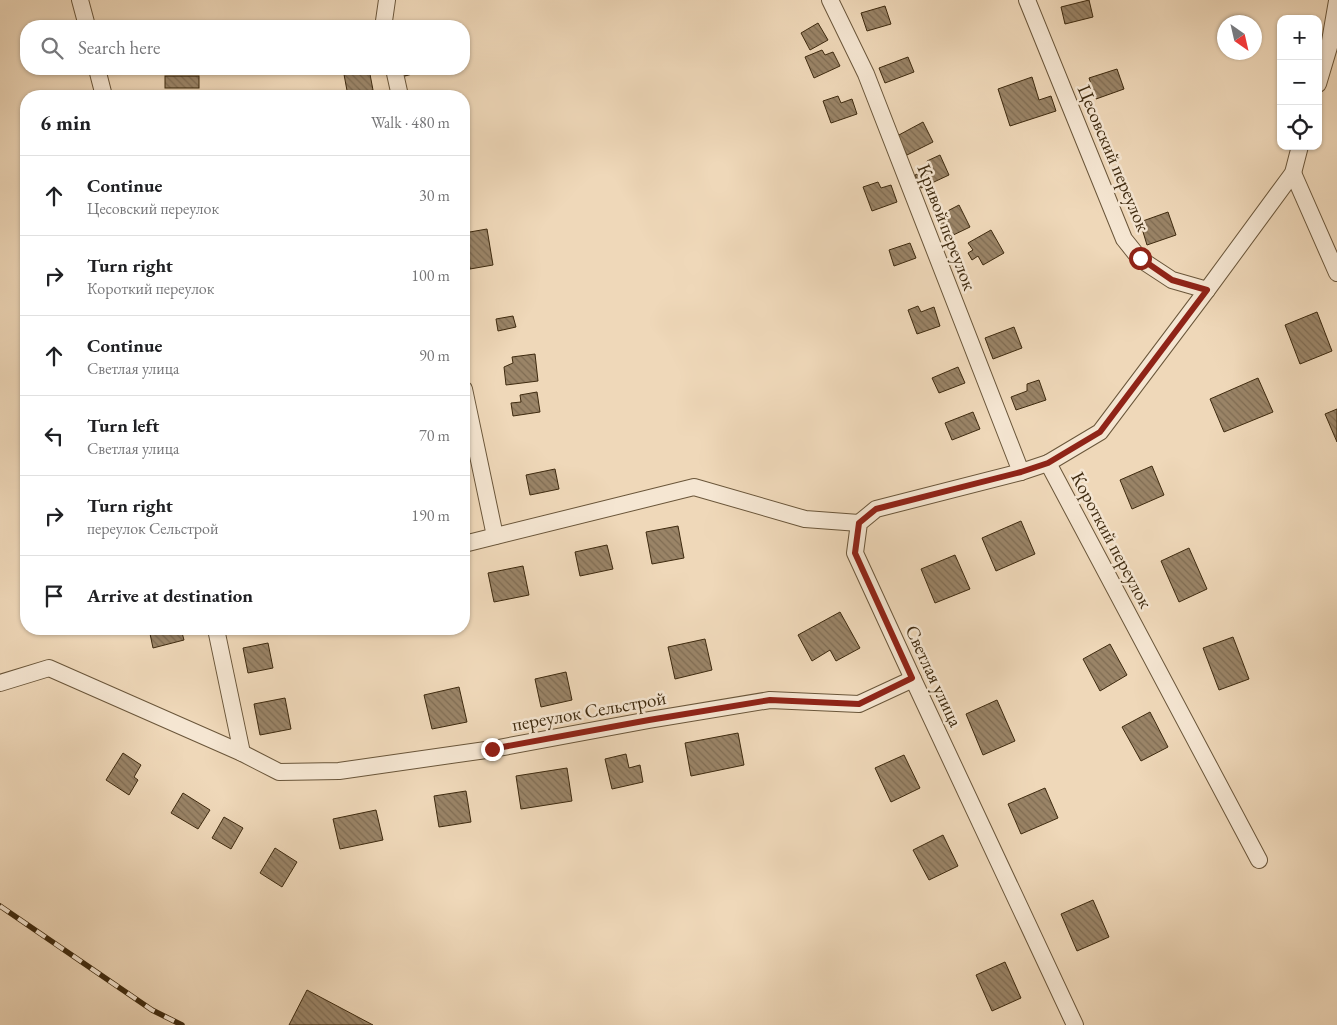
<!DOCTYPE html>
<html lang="en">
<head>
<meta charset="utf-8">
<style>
  body { margin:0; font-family:"EB Garamond",serif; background:#f2f2f2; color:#202124 }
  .controls { position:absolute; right:15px; top:15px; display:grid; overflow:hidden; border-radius:10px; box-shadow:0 1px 4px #0004 }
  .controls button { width:45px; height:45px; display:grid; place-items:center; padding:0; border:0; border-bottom:1px solid #e0e0e0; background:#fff; color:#202124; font:25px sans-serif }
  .compass { position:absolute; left:1217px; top:15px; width:45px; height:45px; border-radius:50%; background:#fff; box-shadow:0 1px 4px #0004; rotate:146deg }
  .stop { position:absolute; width:15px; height:15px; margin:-11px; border:4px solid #8f2418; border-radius:50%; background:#fff }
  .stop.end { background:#8f2418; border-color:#fff; box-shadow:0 1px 5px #0008 }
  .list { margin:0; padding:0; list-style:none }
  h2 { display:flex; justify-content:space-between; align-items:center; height:65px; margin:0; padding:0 20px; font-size:21px }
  h2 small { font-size:16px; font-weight:400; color:#757577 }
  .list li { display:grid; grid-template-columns:32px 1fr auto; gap:15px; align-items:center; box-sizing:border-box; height:80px; padding:0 20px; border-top:1px solid #e0e0e0 }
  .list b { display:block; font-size:19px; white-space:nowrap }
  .list p { margin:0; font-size:16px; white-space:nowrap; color:#757577 }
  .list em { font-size:16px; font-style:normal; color:#757577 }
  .icon { flex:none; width:28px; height:28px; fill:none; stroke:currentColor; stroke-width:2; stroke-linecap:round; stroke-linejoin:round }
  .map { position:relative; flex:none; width:1337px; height:1025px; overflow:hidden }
  .search { position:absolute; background:#fff; box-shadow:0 1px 4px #0004; left:20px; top:20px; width:450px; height:55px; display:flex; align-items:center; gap:12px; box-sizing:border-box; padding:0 18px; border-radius:20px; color:#757577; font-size:19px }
  .panel { position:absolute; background:#fff; box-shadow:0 1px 4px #0004; left:20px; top:90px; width:450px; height:545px; border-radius:20px }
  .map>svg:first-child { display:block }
  .building { fill:url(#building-back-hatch); stroke:#3e2a0f }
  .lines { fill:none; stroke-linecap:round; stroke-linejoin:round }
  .minor-casing { stroke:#6a563a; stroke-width:18 }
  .minor { stroke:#f5e6d2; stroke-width:16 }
  .rail-casing { stroke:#3e2a0f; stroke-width:5.5 }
  .rail { stroke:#f5e6d2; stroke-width:4; stroke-dasharray:11; stroke-linecap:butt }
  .route { stroke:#8f2418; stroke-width:6 }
  .labels { text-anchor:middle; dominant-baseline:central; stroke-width:5; stroke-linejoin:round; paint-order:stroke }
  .street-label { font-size:19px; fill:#3e2a0f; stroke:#f5e6d2 }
</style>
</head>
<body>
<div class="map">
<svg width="1337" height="1025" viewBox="0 0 1337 1025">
  <defs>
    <pattern id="building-back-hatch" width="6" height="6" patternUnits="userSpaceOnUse" patternTransform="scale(1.25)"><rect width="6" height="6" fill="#9a8467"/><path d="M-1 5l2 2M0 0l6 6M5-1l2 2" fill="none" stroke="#7f6c53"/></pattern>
  </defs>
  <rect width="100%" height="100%" fill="#efd8b9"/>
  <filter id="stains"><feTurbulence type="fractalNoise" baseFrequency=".004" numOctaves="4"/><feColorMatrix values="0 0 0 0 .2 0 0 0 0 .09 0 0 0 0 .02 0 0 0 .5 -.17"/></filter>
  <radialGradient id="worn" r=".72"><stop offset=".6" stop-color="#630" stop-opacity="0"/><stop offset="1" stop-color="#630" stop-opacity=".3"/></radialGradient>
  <g class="building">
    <polygon points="1089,0 1093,17 1065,24 1061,7"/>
    <polygon points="885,6 891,24 867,31 861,13"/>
    <polygon points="818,23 828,40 810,50 801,33"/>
    <polygon points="822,50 825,55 833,52 840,66 814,78 805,57"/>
    <polygon points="908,57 914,72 885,83 879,68"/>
    <polygon points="343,69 369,69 373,90 348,96"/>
    <polygon points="403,69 431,69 405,76"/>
    <polygon points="1117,69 1124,89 1096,99 1089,78"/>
    <rect x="165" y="76" width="34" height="12"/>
    <polygon points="1032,77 1039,100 1051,96 1056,111 1010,126 998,89"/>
    <polygon points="838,96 841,103 852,99 857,114 831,123 823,101"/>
    <polygon points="923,122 933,142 907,155 897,136"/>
    <polygon points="940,155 949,175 921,188 915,175 930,168 927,161"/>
    <polygon points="878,182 881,188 891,185 897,202 872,211 863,187"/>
    <polygon points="959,205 970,227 947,238 936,217"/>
    <polygon points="1168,212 1176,235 1147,245 1140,222"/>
    <polygon points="487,229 493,265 470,269 464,233"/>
    <polygon points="991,230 1004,253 983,265 978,256 972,260 968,253 973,250 968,243"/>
    <polygon points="910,243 916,258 894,266 889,250"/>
    <polygon points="918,306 921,312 934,307 940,326 917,334 908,310"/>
    <polygon points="1317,312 1332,351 1300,364 1285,325"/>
    <polygon points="513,316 516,327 498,331 496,319"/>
    <polygon points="1014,327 1022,348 993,359 985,338"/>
    <polygon points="535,354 538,381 506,385 504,367 513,363 512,357"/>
    <polygon points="958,367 965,383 939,393 932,378"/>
    <polygon points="1258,378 1273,412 1224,432 1210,399"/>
    <polygon points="1039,380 1046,400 1016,410 1011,397 1027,391 1027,384"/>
    <polygon points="537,392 540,412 513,416 511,403 521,402 520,395"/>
    <polygon points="1337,409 1337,442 1325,414"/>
    <polygon points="973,412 980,429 952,440 945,423"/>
    <polygon points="1152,466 1164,495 1132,509 1120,480"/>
    <polygon points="555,469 559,489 530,495 526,475"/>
    <polygon points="1021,521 1035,554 996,571 982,538"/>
    <polygon points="678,526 684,558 652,564 646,532"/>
    <polygon points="607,545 613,569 580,576 575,552"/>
    <polygon points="1189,548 1207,589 1179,602 1161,561"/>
    <polygon points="955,555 970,589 935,603 921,569"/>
    <polygon points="523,566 529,595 494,602 488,573"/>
    <polygon points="840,612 860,648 836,661 830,650 812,661 798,635"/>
    <polygon points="149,629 181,629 184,640 153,648"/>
    <polygon points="1233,637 1249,679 1219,690 1203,648"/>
    <polygon points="705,639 712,670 675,679 668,647"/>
    <polygon points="268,643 273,668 248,673 243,648"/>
    <polygon points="1110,644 1127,675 1100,691 1083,659"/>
    <polygon points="566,672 572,700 541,707 535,679"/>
    <polygon points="459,687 467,722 432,729 424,695"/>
    <polygon points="285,698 291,729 260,735 254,704"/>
    <polygon points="997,700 1015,741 983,755 966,714"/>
    <polygon points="1150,712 1168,747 1141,761 1122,727"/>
    <polygon points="738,733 744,765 691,776 685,743"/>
    <polygon points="123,753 141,765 134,777 138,780 129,795 106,780"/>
    <polygon points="626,754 629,768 640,765 643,782 612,789 605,759"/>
    <polygon points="904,755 920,788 891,802 875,768"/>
    <polygon points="567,768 572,801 521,809 516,776"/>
    <polygon points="1045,788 1058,818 1021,834 1008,804"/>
    <polygon points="466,791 471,822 439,827 434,796"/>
    <polygon points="183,793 210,810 198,829 171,813"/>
    <polygon points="376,810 383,840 340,849 333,819"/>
    <polygon points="224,817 243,828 231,849 212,838"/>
    <polygon points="943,835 958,866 929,880 913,850"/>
    <polygon points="275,848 297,862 282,887 260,873"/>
    <polygon points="1093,900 1109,937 1077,951 1061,914"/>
    <polygon points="1005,962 1021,998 992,1011 976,975"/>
    <polygon points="307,990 373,1025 289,1025"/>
  </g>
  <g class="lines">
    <g class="minor-casing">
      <g id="minor">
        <polyline points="80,0 87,26"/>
        <polyline points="830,0 866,74 1021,472"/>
        <polyline points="1027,0 1124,239 1140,259 1172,280 1207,290"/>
        <polyline points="385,26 384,21 387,0"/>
        <polyline points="97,69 104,96"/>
        <polyline points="394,69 400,96"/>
        <polyline points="1318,84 1329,47 1337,1"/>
        <polyline points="1293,173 1337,273"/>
        <polyline points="464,389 495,536"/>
        <polyline points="1048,463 1021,472 876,509 859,523 855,553 913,679 1075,1025"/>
        <polyline points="464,544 694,487 805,519 859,523"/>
        <polyline points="216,629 242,753"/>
        <polyline points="0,683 49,668 242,753 279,772 339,771 493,749 649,720 770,700 859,704 913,679"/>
        <polyline points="1259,860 1048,463 1100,432 1207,290 1293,173 1300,146"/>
      </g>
    </g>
    <use href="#minor" class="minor"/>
    <g class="rail-casing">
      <polyline id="rail" points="0,906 152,1010 182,1025"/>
    </g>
    <use href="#rail" class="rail"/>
  </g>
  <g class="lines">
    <polyline class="route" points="492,749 649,720 770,700 859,704 912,678 855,553 859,523 876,509 1021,472 1048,463 1100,432 1207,290 1172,280 1140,258"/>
  </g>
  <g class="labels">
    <g class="street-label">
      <text transform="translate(1114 158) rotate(67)">Цесовский переулок</text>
      <text transform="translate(947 227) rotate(69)">Кривой переулок</text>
      <text transform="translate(1112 540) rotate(62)">Короткий переулок</text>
      <text transform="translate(934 676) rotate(65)">Светлая улица</text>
      <text transform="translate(589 711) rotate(-10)">переулок Сельстрой</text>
    </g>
  </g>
  <rect width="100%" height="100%" filter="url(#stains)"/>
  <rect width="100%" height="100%" fill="url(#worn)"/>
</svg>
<div class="controls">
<button>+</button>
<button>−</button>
<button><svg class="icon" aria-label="locate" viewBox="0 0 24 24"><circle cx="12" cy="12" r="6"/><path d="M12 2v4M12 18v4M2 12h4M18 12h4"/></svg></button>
</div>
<svg class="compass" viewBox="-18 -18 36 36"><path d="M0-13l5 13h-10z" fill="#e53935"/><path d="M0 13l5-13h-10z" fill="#757577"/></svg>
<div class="stop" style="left:1140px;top:258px"></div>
<div class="stop end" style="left:492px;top:749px"></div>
<div class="search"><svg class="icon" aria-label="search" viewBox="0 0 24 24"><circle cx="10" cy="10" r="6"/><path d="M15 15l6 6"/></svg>Search here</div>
<section class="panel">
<h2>6 min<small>Walk · 480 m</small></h2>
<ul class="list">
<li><svg class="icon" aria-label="ahead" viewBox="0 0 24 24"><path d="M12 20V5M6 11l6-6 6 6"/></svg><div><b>Continue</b><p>Цесовский переулок</p></div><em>30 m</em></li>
<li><svg class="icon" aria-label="right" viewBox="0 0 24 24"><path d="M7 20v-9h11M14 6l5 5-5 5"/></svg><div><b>Turn right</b><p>Короткий переулок</p></div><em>100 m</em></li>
<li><svg class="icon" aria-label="ahead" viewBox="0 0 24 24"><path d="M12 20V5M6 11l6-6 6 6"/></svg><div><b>Continue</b><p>Светлая улица</p></div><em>90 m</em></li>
<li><svg class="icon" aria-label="left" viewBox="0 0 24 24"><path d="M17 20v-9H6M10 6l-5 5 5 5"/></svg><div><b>Turn left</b><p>Светлая улица</p></div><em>70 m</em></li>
<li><svg class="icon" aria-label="right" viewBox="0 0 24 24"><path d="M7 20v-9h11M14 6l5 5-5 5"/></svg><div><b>Turn right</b><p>переулок Сельстрой</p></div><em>190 m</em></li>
<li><svg class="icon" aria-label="arrive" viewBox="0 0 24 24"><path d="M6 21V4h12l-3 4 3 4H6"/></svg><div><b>Arrive at destination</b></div></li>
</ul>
</section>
</div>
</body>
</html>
